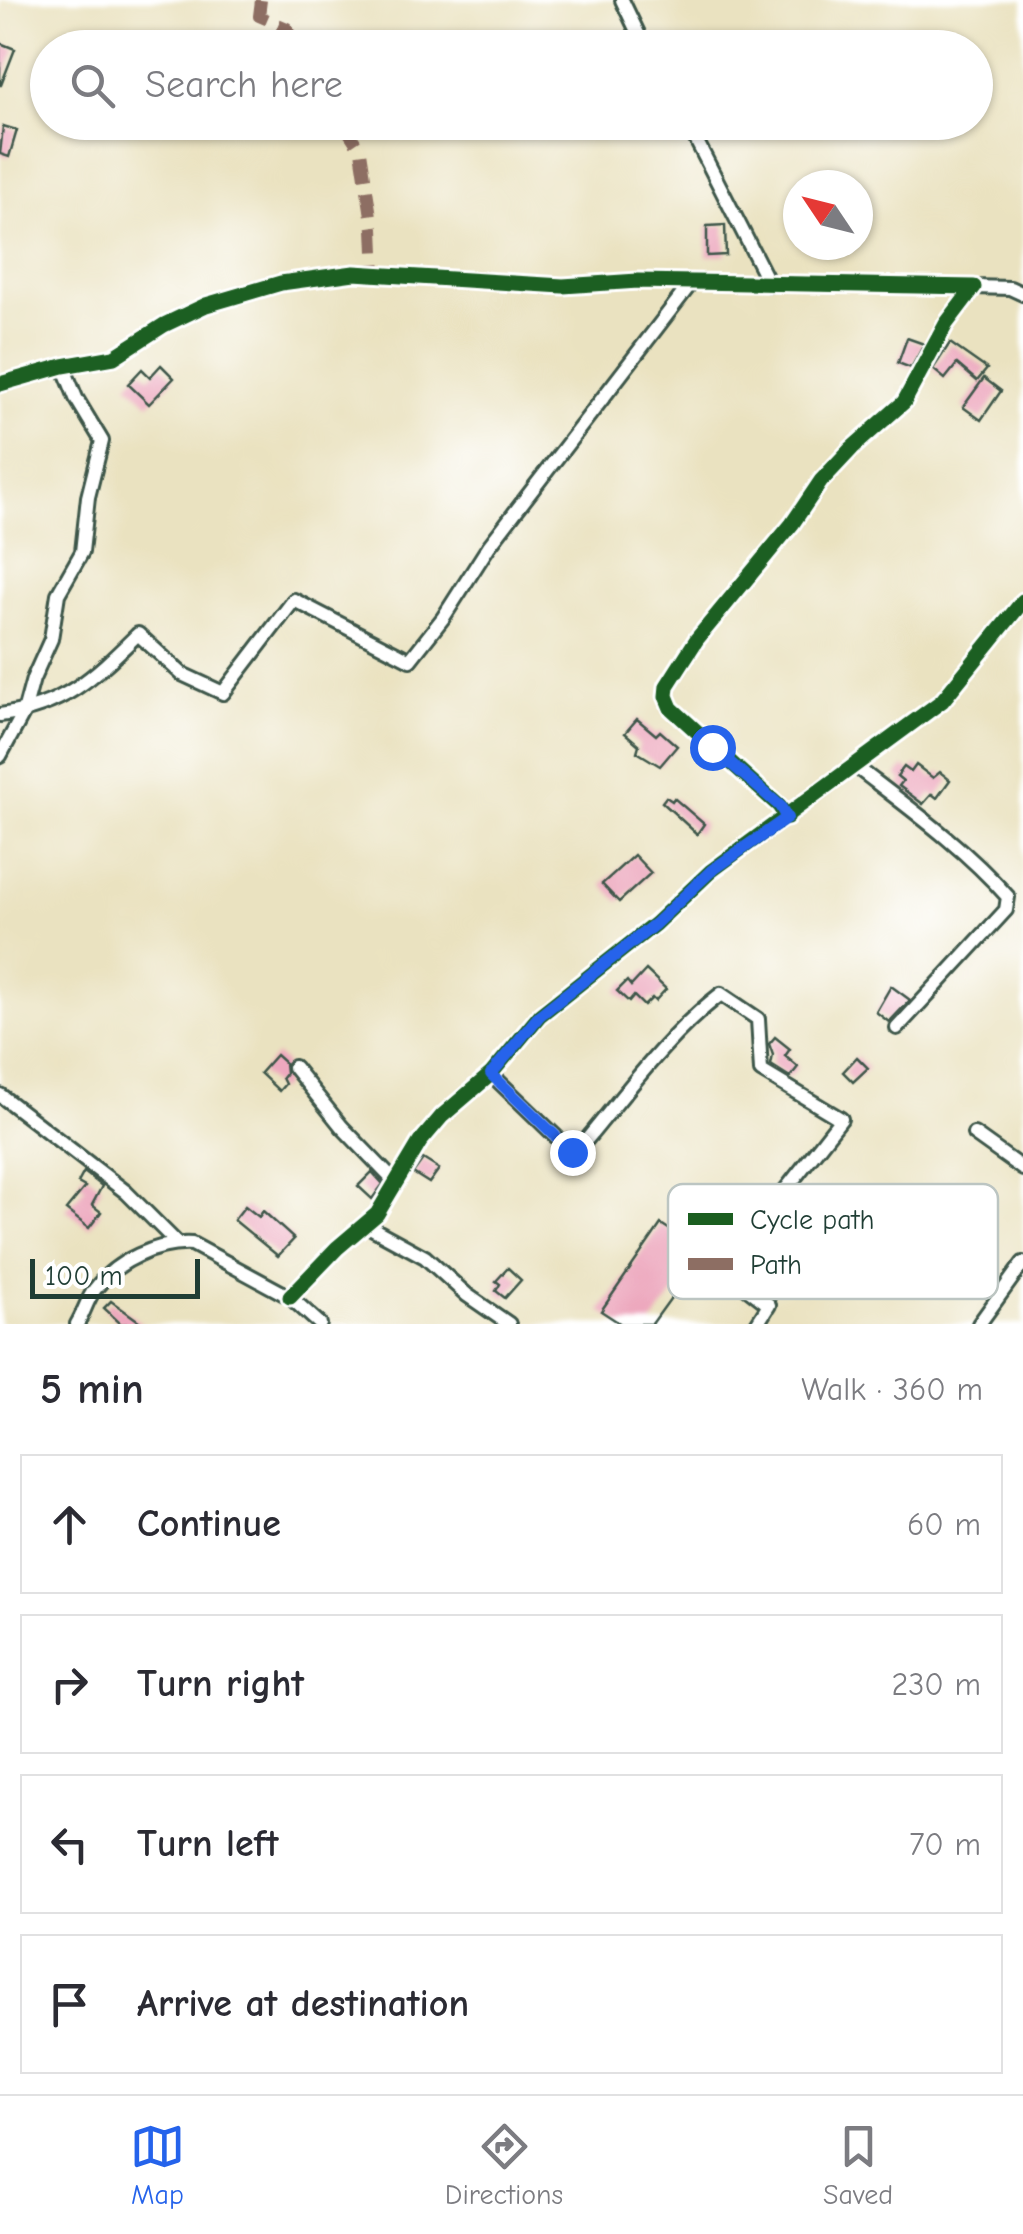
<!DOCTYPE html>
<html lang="en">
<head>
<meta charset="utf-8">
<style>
  body { margin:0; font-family:"Comic Neue",sans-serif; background:#f7f7f7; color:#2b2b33 }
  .compass { position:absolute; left:783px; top:170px; width:90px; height:90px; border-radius:50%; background:#fff; box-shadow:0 2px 8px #0004; rotate:305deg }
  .scale { position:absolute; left:30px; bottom:25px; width:170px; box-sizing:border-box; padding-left:10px; border:5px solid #1f3d34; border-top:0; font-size:28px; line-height:35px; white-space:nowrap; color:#1f3d34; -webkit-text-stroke:8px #fff; paint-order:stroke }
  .stop { position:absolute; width:30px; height:30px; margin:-22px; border:8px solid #2563eb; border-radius:50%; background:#fff }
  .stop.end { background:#2563eb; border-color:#fff; box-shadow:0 2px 10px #0008 }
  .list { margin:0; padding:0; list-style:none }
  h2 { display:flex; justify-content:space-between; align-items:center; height:130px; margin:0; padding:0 40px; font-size:42px }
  h2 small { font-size:32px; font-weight:400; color:#7c7c81 }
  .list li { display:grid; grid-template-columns:65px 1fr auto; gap:30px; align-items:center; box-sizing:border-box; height:140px; margin:0 20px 20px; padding:0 20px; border:2px solid #e1e1e2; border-radius:0px }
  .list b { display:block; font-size:38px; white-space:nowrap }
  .list em { font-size:32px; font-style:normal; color:#7c7c81 }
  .icon { flex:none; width:55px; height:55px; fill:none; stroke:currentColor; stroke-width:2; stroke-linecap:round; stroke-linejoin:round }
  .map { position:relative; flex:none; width:1023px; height:1324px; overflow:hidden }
  .search { position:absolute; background:#fff; box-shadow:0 2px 8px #0004; left:30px; right:30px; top:30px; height:110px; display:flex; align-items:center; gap:25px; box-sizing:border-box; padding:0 35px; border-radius:55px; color:#7c7c81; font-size:38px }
  .sheet { height:770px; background:#fff }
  nav { display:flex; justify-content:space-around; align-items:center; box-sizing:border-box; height:140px; border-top:2px solid #e1e1e2; background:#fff; font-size:28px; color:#7c7c81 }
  nav a { display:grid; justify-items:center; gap:5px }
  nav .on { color:#2563eb }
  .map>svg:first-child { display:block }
  .building { fill:#eda8be }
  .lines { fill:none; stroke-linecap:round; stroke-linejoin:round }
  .street-casing { stroke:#3d5649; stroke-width:18 }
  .street { stroke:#fff; stroke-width:12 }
  .quiet { stroke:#8d6e63; stroke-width:12; stroke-dasharray:25 12; stroke-linecap:butt }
  .cycleway-casing { stroke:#fff; stroke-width:21 }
  .cycleway { stroke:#1b5e20; stroke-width:15 }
  .route { stroke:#2563eb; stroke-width:12 }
  .key { fill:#fff; stroke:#bcc5c2; stroke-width:2.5 }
  .key-label { font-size:28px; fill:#1f3d34 }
</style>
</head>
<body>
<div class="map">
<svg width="1023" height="1324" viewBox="0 0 1023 1324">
  <rect width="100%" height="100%" fill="#fff"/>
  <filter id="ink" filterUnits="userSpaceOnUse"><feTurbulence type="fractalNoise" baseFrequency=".01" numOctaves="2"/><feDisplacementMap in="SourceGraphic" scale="20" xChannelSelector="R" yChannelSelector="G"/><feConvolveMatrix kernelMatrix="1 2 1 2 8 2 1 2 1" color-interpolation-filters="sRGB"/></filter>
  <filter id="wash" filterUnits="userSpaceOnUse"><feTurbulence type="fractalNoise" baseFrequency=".0048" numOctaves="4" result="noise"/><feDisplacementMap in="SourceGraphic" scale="40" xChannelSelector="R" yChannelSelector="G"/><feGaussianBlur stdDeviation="2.25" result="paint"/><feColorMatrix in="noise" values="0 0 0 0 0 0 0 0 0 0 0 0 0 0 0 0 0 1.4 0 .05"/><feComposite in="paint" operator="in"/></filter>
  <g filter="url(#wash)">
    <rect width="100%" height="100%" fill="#eae2c0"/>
    <g id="blocks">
      <g class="building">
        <polygon points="0,43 15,49 1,85 0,85"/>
        <polygon points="3,126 17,130 9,157 0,154"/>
        <polygon points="725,225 726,255 707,256 707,226"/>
        <polygon points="907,338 924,344 911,368 898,363"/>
        <polygon points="950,343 987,369 977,381 957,364 945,379 933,369"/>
        <polygon points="161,365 174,378 149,404 128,384 142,369 150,377"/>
        <polygon points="984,378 1001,391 981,420 963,407"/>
        <polygon points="637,719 656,735 660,731 677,746 660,766 637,752 639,745 625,733"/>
        <polygon points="916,765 933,778 940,772 950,780 937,798 932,794 923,804 899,786 903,781 897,776 904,767 911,772"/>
        <polygon points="666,797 672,801 674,798 704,824 697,834 662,802"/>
        <polygon points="634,855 651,873 619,902 602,884"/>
        <polygon points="646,970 666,989 655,1001 652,998 644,1006 634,996 629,1002 617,991 627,981 631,986"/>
        <polygon points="891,986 910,1000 889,1022 876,1012"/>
        <polygon points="775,1037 790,1049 785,1056 798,1067 790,1077 771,1065 773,1055 769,1044"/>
        <polygon points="276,1055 285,1063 286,1073 282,1078 285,1084 279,1091 260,1073"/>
        <polygon points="857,1057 868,1068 853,1082 843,1072"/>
        <polygon points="423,1159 439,1169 429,1183 413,1173"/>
        <polygon points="84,1172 102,1186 92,1205 101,1212 89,1228 66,1210 85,1187 78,1183"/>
        <polygon points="372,1172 383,1184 372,1199 358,1186"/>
        <polygon points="245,1206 259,1217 263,1211 294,1239 278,1256 234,1220"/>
        <polygon points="661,1224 704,1252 652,1324 621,1324 601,1311"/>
        <polygon points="508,1268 521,1280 505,1298 496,1291 500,1284 496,1281"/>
        <polygon points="111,1301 143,1324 121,1324 104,1308"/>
      </g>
    </g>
  </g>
  <g filter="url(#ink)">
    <use href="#blocks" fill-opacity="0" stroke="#3d5649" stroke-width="2.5"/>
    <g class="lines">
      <g class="street-casing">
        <g id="street">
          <polyline points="622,0 645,48"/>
          <polyline points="687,122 770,285"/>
          <polyline points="974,287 1010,288 1023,294"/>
          <polyline points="0,384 63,366 114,357 164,325 206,305 281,283 354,273 563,286 638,281 974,287 946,324 904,402 852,448 821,481 792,524 697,639 667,686 666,696 671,708 779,806 787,818"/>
          <path d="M0,715C64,707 94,677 138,634L182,674L223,693L294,600L410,660L443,618L489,546L692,282"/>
          <polyline points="0,756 24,712 33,679 51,639 58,594 82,552 88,497 102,441 76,398 63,366"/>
          <path d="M855,766C908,807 964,847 1008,897L1006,910L897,1028"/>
          <polyline points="294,1067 342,1127 396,1183"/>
          <path d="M491,1074L572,1152L583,1144C626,1093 667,1035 721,994L758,1019L761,1071L841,1119L757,1226L759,1239L733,1277L769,1305L757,1324"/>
          <polyline points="0,1095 126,1192 177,1243"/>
          <polyline points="974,1134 1023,1169"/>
          <polyline points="366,1225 425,1257 467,1295 509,1324"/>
          <polyline points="290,1297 337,1248 377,1214 420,1142 442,1116 491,1074 540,1015 655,924 711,871 942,701 1023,601"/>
          <path d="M77,1324C84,1313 87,1299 95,1289C116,1261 157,1242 192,1244L290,1297L320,1324"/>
          <polyline points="979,1324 1023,1263"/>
        </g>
      </g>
      <use href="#street" class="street"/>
      <g class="quiet">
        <polyline points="261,0 259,16 287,28 296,48"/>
        <polyline points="342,122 361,151 373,229 375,275"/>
      </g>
      <g class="cycleway-casing">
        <g id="cycleway">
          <polyline points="0,384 63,366 114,357 164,325 206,305 281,283 354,273 563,286 638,281 974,287 946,324 904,402 852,448 821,481 792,524 697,639 667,686 666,696 671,708 779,806 787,818"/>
          <polyline points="290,1297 337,1248 377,1214 420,1142 442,1116 491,1074 540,1015 655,924 711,871 942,701 1023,601"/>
        </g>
      </g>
      <use href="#cycleway" class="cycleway"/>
    </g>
  </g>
  <g class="lines" filter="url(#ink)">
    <polyline class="route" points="572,1152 491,1074 540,1015 655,924 711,871 787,818 780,806 712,747"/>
  </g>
  <rect x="668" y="1184" width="330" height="115" rx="15" class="key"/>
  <rect x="688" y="1213" width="45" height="12" fill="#1b5e20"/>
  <rect x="688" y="1258" width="45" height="12" fill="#8d6e63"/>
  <g class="key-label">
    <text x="750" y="1229">Cycle path</text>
    <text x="750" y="1274">Path</text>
  </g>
</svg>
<svg class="compass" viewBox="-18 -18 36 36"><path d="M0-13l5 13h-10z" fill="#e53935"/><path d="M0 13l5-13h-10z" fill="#7c7c81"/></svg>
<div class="scale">100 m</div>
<div class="stop" style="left:712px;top:747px"></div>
<div class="stop end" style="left:572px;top:1152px"></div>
<div class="search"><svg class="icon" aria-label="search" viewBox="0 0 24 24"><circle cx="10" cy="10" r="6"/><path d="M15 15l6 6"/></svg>Search here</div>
</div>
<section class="sheet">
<h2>5 min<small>Walk · 360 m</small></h2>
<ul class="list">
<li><svg class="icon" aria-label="ahead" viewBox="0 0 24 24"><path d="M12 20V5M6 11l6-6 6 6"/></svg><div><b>Continue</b></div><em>60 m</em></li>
<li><svg class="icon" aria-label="right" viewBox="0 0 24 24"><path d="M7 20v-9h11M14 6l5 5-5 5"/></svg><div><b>Turn right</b></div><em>230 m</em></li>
<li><svg class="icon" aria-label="left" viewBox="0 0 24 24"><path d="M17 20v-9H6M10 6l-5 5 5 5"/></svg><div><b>Turn left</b></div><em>70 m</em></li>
<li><svg class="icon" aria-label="arrive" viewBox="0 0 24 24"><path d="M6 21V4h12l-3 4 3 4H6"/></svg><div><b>Arrive at destination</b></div></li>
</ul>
</section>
<nav>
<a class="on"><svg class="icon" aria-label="map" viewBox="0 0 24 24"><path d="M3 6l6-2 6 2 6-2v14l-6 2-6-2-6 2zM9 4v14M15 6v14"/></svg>Map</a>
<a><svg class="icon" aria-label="directions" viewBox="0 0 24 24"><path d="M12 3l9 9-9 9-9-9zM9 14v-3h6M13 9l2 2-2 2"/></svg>Directions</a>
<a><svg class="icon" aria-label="saved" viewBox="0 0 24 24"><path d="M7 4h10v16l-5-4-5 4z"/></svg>Saved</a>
</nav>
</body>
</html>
